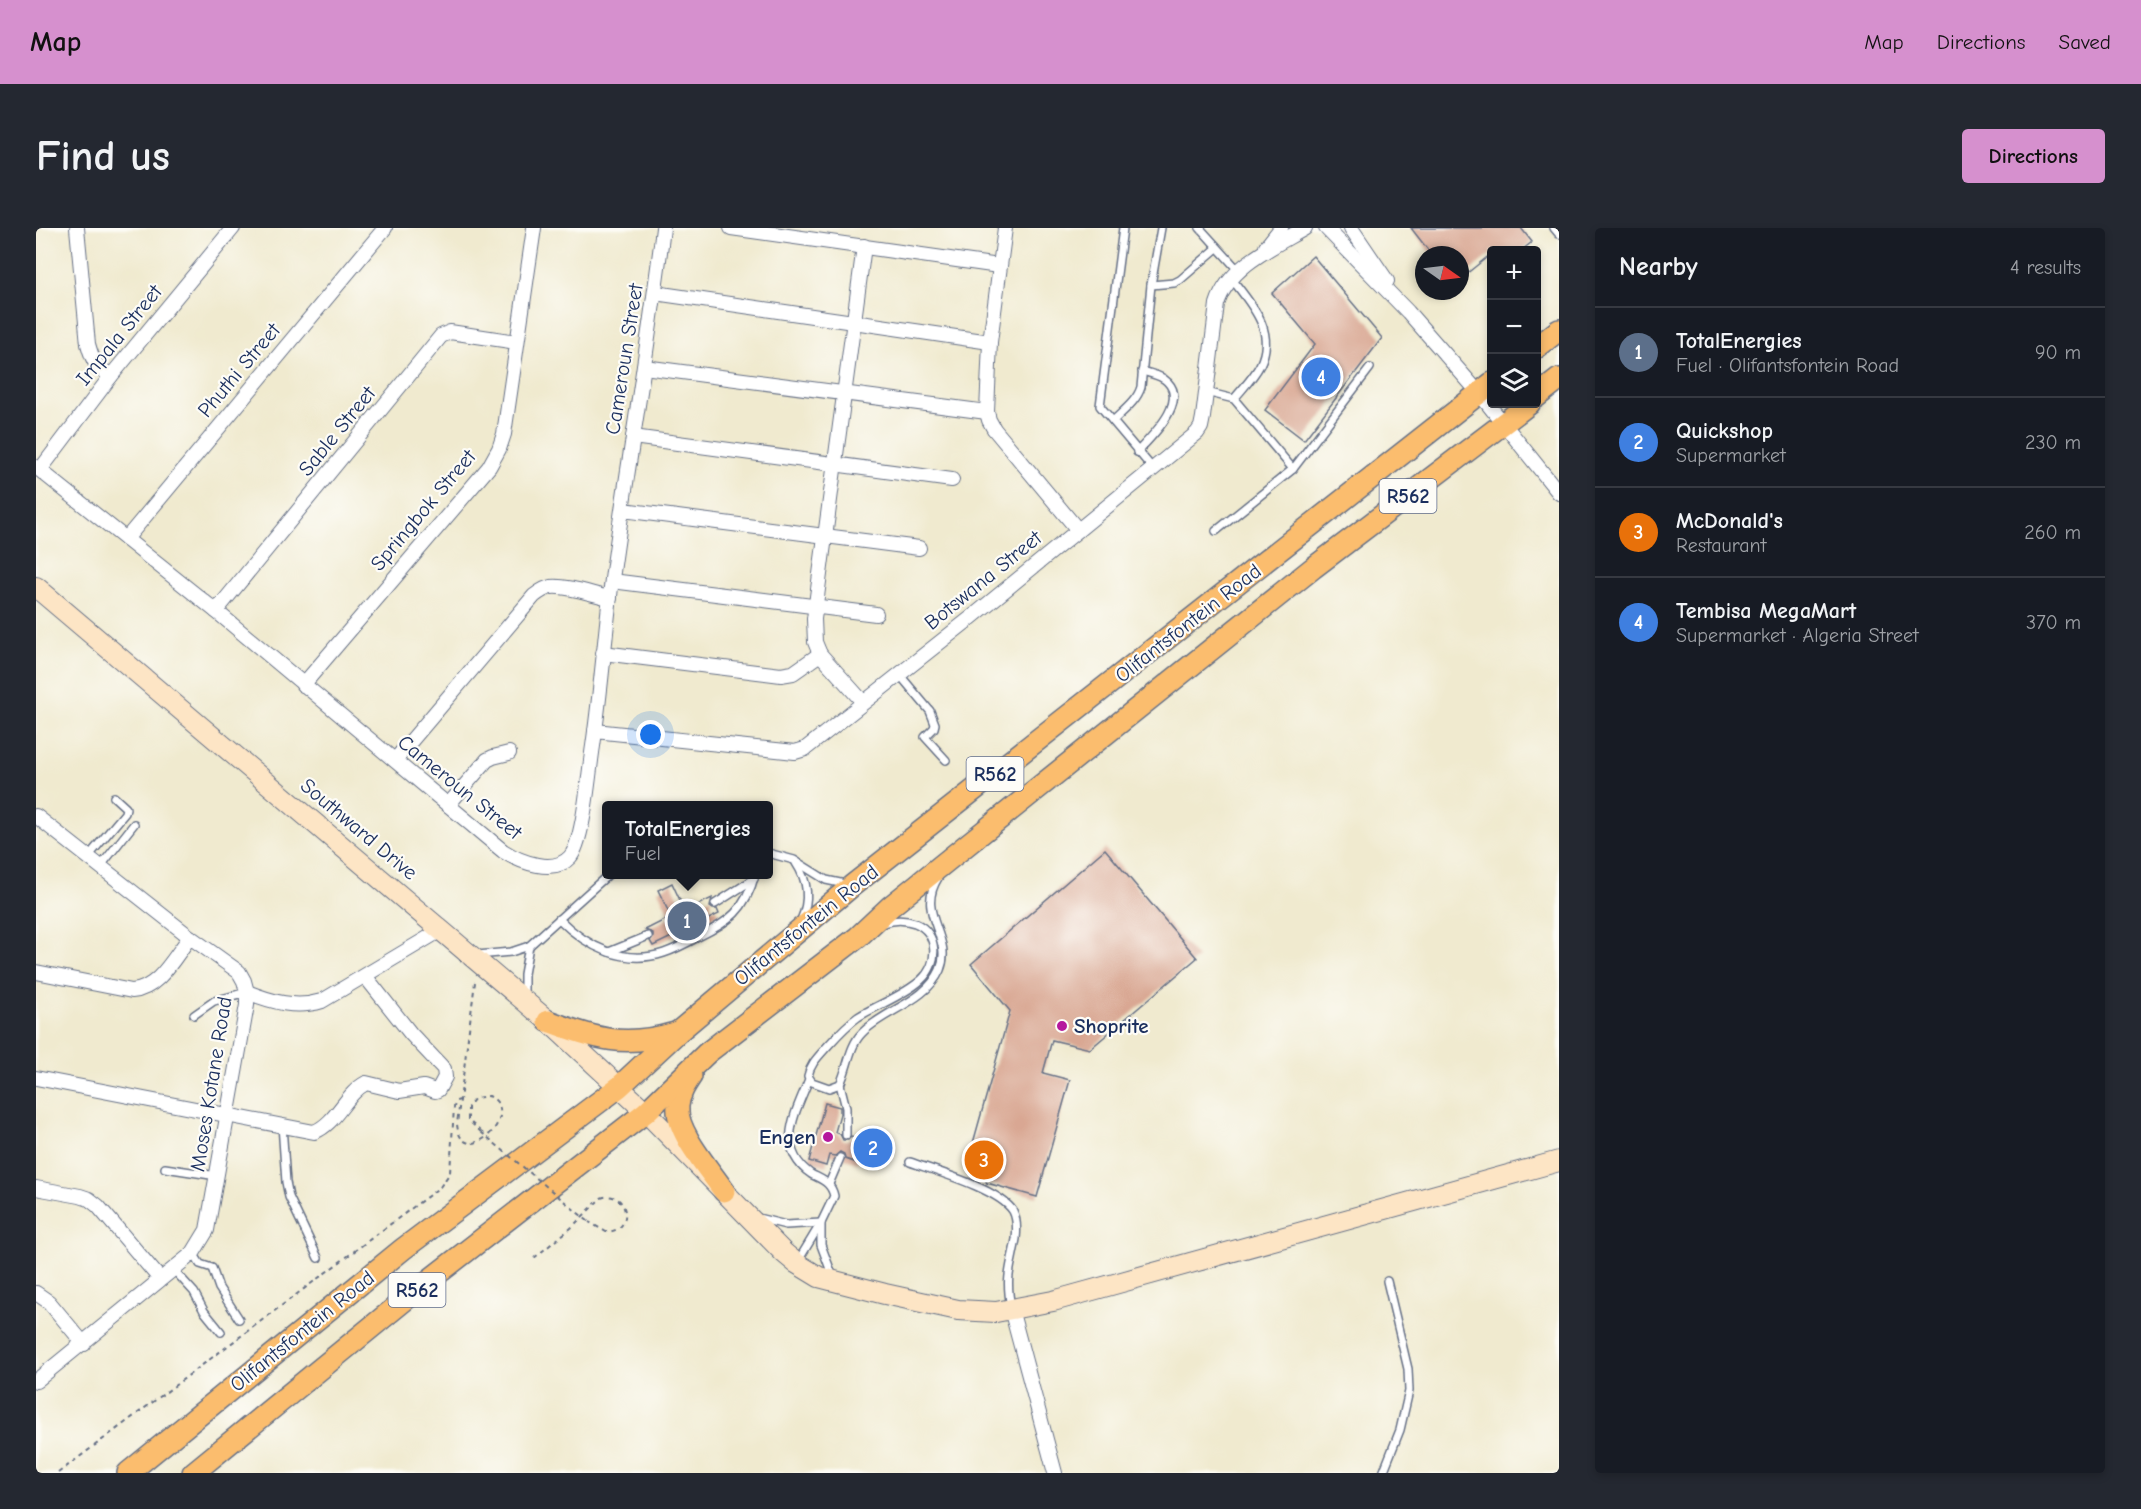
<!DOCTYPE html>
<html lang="en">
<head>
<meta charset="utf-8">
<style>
  body { margin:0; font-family:"Comic Neue",sans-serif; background:#242831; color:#f1f3f6 }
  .controls { position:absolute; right:18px; top:18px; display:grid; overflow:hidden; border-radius:6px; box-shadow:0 3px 9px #0003 }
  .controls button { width:54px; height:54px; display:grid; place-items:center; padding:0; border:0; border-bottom:2px solid #363941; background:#171b24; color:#f1f3f6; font:30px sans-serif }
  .compass { position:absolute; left:1379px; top:18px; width:54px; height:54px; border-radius:50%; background:#171b24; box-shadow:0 3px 9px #0003; rotate:104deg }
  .you { position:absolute; left:615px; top:507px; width:21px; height:21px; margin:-15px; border:4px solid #fff; border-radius:50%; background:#1a73e8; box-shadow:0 0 0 9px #1a73e833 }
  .badge { display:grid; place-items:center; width:39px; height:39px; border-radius:50%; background:#d690ce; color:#fff; font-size:20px; font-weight:700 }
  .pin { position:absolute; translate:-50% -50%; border:3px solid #fff; box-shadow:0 2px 6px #0006 }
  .popup { position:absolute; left:566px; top:573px; width:171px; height:78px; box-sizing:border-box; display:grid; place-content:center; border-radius:6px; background:#171b24; filter:drop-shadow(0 2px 4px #0005); font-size:20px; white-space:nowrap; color:#9ea1a6 }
  .popup b { font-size:22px; color:#f1f3f6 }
  .popup::after { content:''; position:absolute; left:50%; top:100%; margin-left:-12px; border:12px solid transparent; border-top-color:#171b24 }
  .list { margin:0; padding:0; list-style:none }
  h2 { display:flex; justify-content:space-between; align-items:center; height:78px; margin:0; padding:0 24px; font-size:26px }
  h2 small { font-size:20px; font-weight:400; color:#9ea1a6 }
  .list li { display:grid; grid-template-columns:39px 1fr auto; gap:18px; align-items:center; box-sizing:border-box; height:90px; padding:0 24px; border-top:2px solid #363941 }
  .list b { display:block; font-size:22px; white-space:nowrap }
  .list p { margin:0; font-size:20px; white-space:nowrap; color:#9ea1a6 }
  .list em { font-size:20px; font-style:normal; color:#9ea1a6 }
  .icon { flex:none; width:33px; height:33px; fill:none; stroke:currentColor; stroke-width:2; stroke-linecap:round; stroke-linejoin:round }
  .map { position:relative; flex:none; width:1523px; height:1245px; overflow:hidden; border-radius:6px }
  header { display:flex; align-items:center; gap:36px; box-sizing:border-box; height:84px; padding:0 30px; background:#d690ce; color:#111 }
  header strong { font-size:28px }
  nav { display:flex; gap:33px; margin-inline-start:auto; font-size:21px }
  .intro { display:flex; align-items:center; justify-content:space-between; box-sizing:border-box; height:144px; padding:0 36px }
  h1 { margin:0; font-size:42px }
  .button { padding:15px 27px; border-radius:6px; background:#d690ce; color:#111; font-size:21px; font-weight:700 }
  main { display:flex; gap:36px; padding:0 36px }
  aside { flex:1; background:#171b24; border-radius:6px; box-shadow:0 3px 9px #0003 }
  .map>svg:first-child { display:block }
  .building { fill:#d9a793 }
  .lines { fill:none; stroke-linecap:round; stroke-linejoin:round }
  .lane-casing { stroke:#667086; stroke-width:10 }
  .street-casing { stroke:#667086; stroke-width:16 }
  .secondary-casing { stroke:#667086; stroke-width:22 }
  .primary-casing { stroke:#667086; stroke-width:24 }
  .path { stroke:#667086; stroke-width:2; stroke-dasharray:4.5 4.5; stroke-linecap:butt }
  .lane { stroke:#fff; stroke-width:7 }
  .street { stroke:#fff; stroke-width:14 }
  .secondary { stroke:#fde5c5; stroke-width:20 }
  .primary { stroke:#fbbd6e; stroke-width:21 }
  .path-bridge { stroke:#667086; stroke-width:2; stroke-dasharray:4.5 4.5; stroke-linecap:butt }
  .poi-dot { fill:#b5179e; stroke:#fdfcf7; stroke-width:2 }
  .labels { text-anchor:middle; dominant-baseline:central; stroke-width:4.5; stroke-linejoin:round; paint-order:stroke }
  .shield { fill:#fdfcf7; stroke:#5f6c8c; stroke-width:1.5 }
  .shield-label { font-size:20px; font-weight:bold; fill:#1b2f5e }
  .street-label { font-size:21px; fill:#1b2f5e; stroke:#fdfcf7 }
  .poi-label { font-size:21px; font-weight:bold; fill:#1b2f5e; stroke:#fdfcf7; text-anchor:start }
</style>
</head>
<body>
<header>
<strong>Map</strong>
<nav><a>Map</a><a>Directions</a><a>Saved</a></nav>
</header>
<div class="intro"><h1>Find us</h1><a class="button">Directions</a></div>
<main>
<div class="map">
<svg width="1523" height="1245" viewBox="0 0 1523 1245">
  <rect width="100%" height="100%" fill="#fdfcf7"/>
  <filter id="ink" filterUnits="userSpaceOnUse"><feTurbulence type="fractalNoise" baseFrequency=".0167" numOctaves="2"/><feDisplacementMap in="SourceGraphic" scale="12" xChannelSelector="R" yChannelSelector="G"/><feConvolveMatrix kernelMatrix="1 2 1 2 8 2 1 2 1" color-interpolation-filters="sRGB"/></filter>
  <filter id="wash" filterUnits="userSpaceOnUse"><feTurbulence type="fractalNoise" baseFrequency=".008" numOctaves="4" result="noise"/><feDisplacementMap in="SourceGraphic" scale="24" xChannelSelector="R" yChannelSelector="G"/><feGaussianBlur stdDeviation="1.35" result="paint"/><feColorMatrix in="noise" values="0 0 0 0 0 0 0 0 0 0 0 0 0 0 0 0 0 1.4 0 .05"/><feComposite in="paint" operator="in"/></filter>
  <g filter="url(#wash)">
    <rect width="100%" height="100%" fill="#f0eacf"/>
    <g id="blocks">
      <g class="building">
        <polygon points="1375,0 1485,0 1496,14 1486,22 1455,22 1455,26 1424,51 1424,27 1396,27"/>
        <polygon points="1277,28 1346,110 1268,212 1229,182 1279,116 1236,65"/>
        <polygon points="1069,621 1161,730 1054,821 1016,812 1007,845 1034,852 1001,969 951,955 934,926 974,783 935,736"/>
        <polygon points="636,655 649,683 676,670 674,679 677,681 681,681 683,686 617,718 614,713 617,709 617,705 609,702 635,689 622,662"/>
        <polygon points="789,875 804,879 804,886 799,904 804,906 807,912 812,912 815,909 827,912 821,935 809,931 808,926 804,924 799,928 793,927 790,938 773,933"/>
      </g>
    </g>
  </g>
  <g filter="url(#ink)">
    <use href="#blocks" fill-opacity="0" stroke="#667086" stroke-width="1.5"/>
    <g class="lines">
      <g class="lane-casing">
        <g id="lane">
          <polyline points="1087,0 1064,178 1118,242"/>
          <polyline points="1164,0 1203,43"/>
          <polyline points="1518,0 1523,6"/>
          <path d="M1195,50C1215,76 1241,103 1224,137C1218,149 1207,160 1198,171"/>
          <polyline points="1115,57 1138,55 1144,52 1181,20"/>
          <polyline points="1170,164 1198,171 1257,241"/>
          <path d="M1077,193C1087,183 1101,173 1105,159L1115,57L1125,0"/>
          <path d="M1101,224C1115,209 1156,171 1128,151C1122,147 1113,145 1106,143"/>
          <polyline points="1180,303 1257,241 1334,140"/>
          <polyline points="863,446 894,483 899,496 898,500 889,509 910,532"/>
          <polyline points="732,625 758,632 790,652 809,656"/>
          <polyline points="52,629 89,585 90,580 78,569"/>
          <path d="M760,635C772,653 774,672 765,692"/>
          <polyline points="64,639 98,596"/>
          <polyline points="679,676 718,651"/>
          <path d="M523,691C551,719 588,738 628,725C640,721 651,715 662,709C693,694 710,682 719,646"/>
          <path d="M848,695C859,691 868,691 879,695C903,705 903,736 885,752C869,767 841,777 822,789C809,798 799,810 789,821C781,830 774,837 772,848L776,854L793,860L804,856C812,840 813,818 826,805C848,782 890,774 904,742C918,709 879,686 902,650"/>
          <polyline points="573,724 612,708"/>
          <polyline points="441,727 475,724 493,718 573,646"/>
          <polyline points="488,768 488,746 493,718"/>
          <polyline points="158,787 178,773 211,764"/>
          <polyline points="804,856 810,880 810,907"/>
          <polyline points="246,897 250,954 253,969 282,1030"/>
          <path d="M874,934C899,943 963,961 977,983C981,991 981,1002 980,1011C975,1040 969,1048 975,1079"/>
          <polyline points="129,940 181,948"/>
          <polyline points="793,956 804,930"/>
          <polyline points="722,990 750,997 785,995 785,1017 797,1049"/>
          <polyline points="157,1025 164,1036 176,1040 183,1060 203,1091"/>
          <path d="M762,1033L785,995L798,968C795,954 786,952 775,946C738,920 760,884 773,851"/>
          <polyline points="137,1041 158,1064 168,1083 185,1104"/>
          <polyline points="1347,1245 1364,1202 1373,1163 1372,1141 1351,1053"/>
        </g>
      </g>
      <g class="street-casing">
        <g id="street">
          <path d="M41,0L52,116C57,134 59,137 75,148"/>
          <polyline points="695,0 963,38"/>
          <polyline points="969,0 954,114 951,184 953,192 958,201 1042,302"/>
          <polyline points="1290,0 1372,84 1443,165 1523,265"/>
          <polyline points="1315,0 1351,53"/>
          <polyline points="1230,19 1245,0"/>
          <polyline points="619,65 954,114"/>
          <polyline points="608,139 951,184"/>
          <polyline points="597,209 916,252"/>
          <path d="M0,239L180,383L467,623C484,634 518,647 534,629C548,613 553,542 557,518C565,463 569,407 576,351C592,234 613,117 627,0"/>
          <polyline points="4,242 75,148 197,0"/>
          <polyline points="587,282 883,320"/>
          <polyline points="90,311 349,0"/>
          <polyline points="576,353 840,386"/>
          <polyline points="180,383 405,108 414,104 481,114"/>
          <polyline points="567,425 745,447 757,445 784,426 827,474"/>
          <polyline points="784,426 779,414 778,391 828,18"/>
          <polyline points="267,457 453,239 463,221 468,206 498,0"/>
          <path d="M559,503L759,524L769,521L936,389L1161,205L1165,199L1167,189L1181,76C1193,38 1237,19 1269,0"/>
          <path d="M359,532L498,368C503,364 508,360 515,359C531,357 558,367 574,370"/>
          <polyline points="412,577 451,532 457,529 473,525"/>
          <polyline points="0,588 154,709 203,744 208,753 211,764 211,777 171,1002 157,1025 0,1153"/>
          <path d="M0,744L96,763C123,761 138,729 154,709"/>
          <path d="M211,764C236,774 260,781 286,773L405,702"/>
          <path d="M0,850L278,904C301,895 309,866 330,855L363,863L388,859L399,863L402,862L409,849L408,841L375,806L329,748"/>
          <polyline points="0,960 44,968 53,971 62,978 124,1051"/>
          <polyline points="0,1065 13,1074 48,1116"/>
          <polyline points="975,1081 1019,1245"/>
        </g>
      </g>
      <g class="secondary-casing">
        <polyline id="secondary" points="0,359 512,793 610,884 748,1025 760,1035 783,1049 849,1066 922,1082 960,1084 1017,1073 1523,933"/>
      </g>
      <g class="primary-casing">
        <g id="primary">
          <polyline points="1500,120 1523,102"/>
          <polyline points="1500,169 1523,151"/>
          <path d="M512,793C560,811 588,820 639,805"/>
          <path d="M655,848C649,857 643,866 642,878C639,903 674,942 688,963"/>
          <polyline points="92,1245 367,1021 583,859 642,804 817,657 1456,155"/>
          <polyline points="157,1245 387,1057 610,884 671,825 822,709 855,678 927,620 1277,340 1493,176"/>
        </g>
      </g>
      <g class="path">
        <path d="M439,754L421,896C425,945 490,886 453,868L439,870L432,879V892L445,904"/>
        <path d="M498,1030L535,1000L565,970C591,960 601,1003 570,1004L553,994"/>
        <polyline points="22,1245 404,959 414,945 418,879 420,873 424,872"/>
      </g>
      <use href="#lane" class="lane"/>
      <use href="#street" class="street"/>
      <use href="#secondary" class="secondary"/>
      <use href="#primary" class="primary"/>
      <polyline class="path-bridge" points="445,904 553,994"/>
    </g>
  </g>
  <g class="poi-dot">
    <circle cx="1026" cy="798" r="6"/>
    <circle cx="792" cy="909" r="6"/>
  </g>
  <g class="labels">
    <g class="shield">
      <rect x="1343.5" y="251" width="57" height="34" rx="4.5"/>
      <rect x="930.5" y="529" width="57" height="34" rx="4.5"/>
      <rect x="352.5" y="1045" width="57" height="34" rx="4.5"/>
    </g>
    <g class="shield-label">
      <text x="1372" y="268">R562</text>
      <text x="959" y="546">R562</text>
      <text x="381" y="1062">R562</text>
    </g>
    <g class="street-label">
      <text transform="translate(83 107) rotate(-51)">Impala Street</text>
      <text transform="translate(588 131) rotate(-81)">Cameroun Street</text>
      <text transform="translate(203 142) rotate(-50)">Phuthi Street</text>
      <text transform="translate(301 203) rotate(-51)">Sable Street</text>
      <text transform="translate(387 282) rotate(-50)">Springbok Street</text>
      <text transform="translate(947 352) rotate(-39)">Botswana Street</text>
      <text transform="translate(1152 395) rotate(-38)">Olifantsfontein Road</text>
      <text transform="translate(424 559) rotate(39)">Cameroun Street</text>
      <text transform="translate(323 601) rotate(40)">Southward Drive</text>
      <text transform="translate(770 697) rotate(-39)">Olifantsfontein Road</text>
      <text transform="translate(175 856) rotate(-81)">Moses Kotane Road</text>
      <text transform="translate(266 1103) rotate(-39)">Olifantsfontein Road</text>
    </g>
    <g class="poi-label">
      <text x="1038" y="798">Shoprite</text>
      <text x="780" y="909" text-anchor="end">Engen</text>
    </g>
  </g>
</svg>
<div class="controls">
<button>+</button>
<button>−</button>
<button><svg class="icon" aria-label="layers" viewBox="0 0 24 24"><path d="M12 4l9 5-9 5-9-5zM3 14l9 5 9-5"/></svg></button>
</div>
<svg class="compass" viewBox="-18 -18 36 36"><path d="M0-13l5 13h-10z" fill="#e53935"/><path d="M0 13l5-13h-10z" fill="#9ea1a6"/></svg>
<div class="you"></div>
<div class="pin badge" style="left:651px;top:693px;background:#5c6f8a">1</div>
<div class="popup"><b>TotalEnergies</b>Fuel</div>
<div class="pin badge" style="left:837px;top:920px;background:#3f7fe0">2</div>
<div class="pin badge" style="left:948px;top:932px;background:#e8710a">3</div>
<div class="pin badge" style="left:1285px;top:149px;background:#3f7fe0">4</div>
</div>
<aside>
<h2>Nearby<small>4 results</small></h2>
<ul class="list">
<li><span class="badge" style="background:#5c6f8a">1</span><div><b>TotalEnergies</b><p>Fuel · Olifantsfontein Road</p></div><em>90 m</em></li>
<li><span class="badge" style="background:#3f7fe0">2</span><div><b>Quickshop</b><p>Supermarket</p></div><em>230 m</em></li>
<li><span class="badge" style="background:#e8710a">3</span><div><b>McDonald's</b><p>Restaurant</p></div><em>260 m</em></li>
<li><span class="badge" style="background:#3f7fe0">4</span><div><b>Tembisa MegaMart</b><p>Supermarket · Algeria Street</p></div><em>370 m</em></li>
</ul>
</aside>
</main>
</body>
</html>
